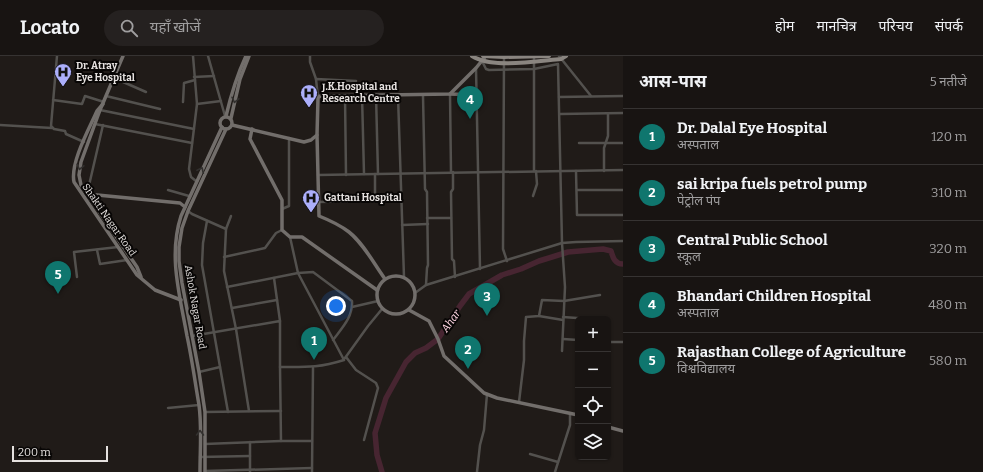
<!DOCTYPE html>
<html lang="hi">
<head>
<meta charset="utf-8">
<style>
  body { margin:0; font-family:Bitter,"Noto Sans Devanagari",serif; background:#252120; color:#f1f3f6 }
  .controls { position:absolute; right:12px; bottom:12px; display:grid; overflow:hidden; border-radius:6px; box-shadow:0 1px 3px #0004 }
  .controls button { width:36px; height:36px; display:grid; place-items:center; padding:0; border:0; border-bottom:1px solid #363332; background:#181412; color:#f1f3f6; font:20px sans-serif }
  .scale { position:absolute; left:12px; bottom:10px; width:96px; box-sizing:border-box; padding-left:4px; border:2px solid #e5e1df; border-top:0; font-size:11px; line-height:14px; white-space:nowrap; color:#e5e1df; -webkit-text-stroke:3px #080605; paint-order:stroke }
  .you { position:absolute; left:336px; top:250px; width:14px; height:14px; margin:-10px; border:3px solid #fff; border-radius:50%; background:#1a73e8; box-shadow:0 0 0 6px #1a73e833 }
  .badge { display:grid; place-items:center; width:26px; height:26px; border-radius:50%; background:#0f766e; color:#fff; font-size:13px; font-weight:700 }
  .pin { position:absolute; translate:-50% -33px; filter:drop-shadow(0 1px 2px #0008) }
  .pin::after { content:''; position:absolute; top:21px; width:14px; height:12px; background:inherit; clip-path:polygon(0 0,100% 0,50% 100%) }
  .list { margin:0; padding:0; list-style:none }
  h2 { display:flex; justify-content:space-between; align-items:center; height:52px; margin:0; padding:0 16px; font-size:17px }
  h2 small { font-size:13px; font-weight:400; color:#9f9e9f }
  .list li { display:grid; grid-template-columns:26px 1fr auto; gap:12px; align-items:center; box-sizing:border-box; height:56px; padding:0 16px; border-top:1px solid #363332 }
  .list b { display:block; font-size:15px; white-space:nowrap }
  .list p { margin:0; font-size:13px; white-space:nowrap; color:#9f9e9f }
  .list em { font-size:13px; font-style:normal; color:#9f9e9f }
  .icon { flex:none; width:22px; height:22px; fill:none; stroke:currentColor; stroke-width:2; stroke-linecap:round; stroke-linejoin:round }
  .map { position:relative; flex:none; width:623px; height:416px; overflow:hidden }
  header { display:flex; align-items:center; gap:24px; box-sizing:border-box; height:56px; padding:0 20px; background:#181412; border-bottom:1px solid #363332 }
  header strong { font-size:19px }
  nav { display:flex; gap:22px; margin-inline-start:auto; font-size:14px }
  .search { width:280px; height:36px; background:#252120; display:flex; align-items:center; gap:10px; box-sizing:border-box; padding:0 14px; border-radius:22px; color:#9f9e9f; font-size:15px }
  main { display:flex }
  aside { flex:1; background:#181412 }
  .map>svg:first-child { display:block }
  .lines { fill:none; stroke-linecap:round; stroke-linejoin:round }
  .river { stroke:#472531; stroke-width:5.5 }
  .street { stroke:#53514e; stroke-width:2.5 }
  .secondary { stroke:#726e6b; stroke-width:3.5 }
  .primary { stroke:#8a8580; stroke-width:4 }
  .oneway { stroke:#32302e }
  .labels { text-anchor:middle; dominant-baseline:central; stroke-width:4; stroke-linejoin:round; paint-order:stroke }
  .poi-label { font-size:10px; font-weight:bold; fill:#e5e1df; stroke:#080605; text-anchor:start }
  .street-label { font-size:10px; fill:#e5e1df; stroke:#080605 }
  .water-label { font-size:11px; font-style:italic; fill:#ffd5e2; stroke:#080605 }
</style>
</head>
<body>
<header>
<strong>Locato</strong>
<div class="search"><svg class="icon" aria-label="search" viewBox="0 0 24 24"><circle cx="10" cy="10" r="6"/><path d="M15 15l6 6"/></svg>यहाँ खोजें</div>
<nav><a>होम</a><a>मानचित्र</a><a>परिचय</a><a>संपर्क</a></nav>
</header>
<main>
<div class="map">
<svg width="623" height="416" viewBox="0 0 623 416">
  <rect width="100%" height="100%" fill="#201b18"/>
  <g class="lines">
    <path class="river" d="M382,416L377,399L375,377L386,342L406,306L415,297L426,292L438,283L460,250L469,238L502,219L521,213L539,205L568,196L603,193L611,195C613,202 615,208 623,208"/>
    <g class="street">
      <polyline points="57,0 51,70 54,73 65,75 66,78 84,86"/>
      <polyline points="193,0 197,48 189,113 191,121 196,125"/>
      <polyline points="208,0 225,60"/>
      <polyline points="310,0 310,6 316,23"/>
      <polyline points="559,0 591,40"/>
      <polyline points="504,1 503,193 507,205"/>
      <polyline points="534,1 534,115"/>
      <polyline points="482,5 486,13 489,14 534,13 558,8 562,187 565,231 562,295"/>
      <polyline points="476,12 480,213"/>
      <polyline points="194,21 214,20"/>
      <polyline points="114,22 146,36"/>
      <polyline points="450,38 451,116"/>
      <polyline points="362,39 364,118"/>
      <polyline points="376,39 378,118"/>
      <polyline points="106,40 160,53"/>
      <polyline points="345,40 346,119"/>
      <polyline points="398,40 404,221"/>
      <polyline points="423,40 425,133 427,136 428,209 427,212 426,229"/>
      <polyline points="559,41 623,40"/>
      <polyline points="318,42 316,23 356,25"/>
      <polyline points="53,44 82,48 85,40 104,46"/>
      <polyline points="183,46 184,27 195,24"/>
      <polyline points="197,48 221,45"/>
      <polyline points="100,54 194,73"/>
      <polyline points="560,58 623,57"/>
      <polyline points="95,68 192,87"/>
      <polyline points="0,69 52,72"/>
      <polyline points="579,87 623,87"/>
      <polyline points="576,115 577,159 623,159"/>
      <polyline points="604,115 604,92 608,80 608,58"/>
      <polyline points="453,116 453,133 451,136 452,203 454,205 455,221"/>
      <polyline points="318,119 623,114"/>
      <polyline points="168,134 189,140"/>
      <polyline points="577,134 623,134"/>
      <polyline points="87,138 103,69"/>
      <polyline points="533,140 537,128 536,115"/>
      <polyline points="318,146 375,145 375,118"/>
      <polyline points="282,153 289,150 289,82"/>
      <polyline points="188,155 192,158 226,173 224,215 236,273 249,355"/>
      <polyline points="427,162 451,162"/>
      <polyline points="207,165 203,187 202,209 228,356"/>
      <polyline points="402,169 428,168"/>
      <polyline points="226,173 231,160"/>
      <polyline points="97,194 100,208 127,204"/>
      <polyline points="224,201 265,192 276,177 282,174"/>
      <polyline points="77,221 74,196 118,191"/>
      <polyline points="274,222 280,265"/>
      <path d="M227,231L298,217L313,216L352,245C353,261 342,272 333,284"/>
      <polyline points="415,237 426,229 562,187 576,186 623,185"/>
      <polyline points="352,251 378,245"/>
      <polyline points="232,252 277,244"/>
      <polyline points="539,260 563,264"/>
      <polyline points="563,261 591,263"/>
      <path d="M192,280L280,265V311C305,311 319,312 344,304L298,217L290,181"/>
      <polyline points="563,283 578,284"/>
      <polyline points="608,286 623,286"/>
      <polyline points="608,300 610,286"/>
      <polyline points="346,301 356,314 376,327 378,332 364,384"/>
      <polyline points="345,302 368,270 382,253"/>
      <polyline points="280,311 281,385"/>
      <polyline points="199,316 220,311"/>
      <polyline points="519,346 524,304 524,285 526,261 539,260 542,244 564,245 600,239"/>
      <polyline points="168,352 199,349"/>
      <polyline points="205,356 281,355"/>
      <polyline points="250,386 250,416"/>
      <polyline points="205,388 281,385 312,385"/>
      <polyline points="530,398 558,406"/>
      <polyline points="200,401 250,400"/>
      <polyline points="205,415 312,412"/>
      <polyline points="312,416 313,312"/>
      <polyline points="477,416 480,389 484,374 487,338"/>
      <polyline points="555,416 570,369 570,357"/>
    </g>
    <g class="secondary">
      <polyline points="123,0 100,54 81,106 79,119 81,129 137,211 141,221"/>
      <polyline points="450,38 476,39"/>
      <path d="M103,48L97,55C89,73 70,107 74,126L137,219L155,234L181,244"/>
      <path d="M226,60C231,39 237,19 246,0"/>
      <circle cx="226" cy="67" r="6"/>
      <polyline points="231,62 240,23 249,0"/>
      <polyline points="232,69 304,86 311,84 317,79 318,42 320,40 450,38 476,12 485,1"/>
      <polyline points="252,73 250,83 282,144 282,174 290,181 302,181 377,234"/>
      <path d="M317,79L319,160C329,164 340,169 349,176C364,188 374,208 385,223"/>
      <polyline points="87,138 180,147 185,151"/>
      <circle cx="396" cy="239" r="19"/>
      <polyline points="409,254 429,265 438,283 444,300 484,337 497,342 578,359"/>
      <polyline points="608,371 623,375"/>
      <path d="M200,416C200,394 202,371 199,349C195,326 192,303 187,280C180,240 168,200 181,160L222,71"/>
      <polyline points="205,416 205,356 199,316 182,227 179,205 179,191 182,172 188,155 226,73"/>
    </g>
    <g class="primary">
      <path d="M472,0C492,13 538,5 561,3L566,0"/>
      <polyline points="483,0 504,1 549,0"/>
    </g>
  </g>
  <defs><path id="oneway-chevron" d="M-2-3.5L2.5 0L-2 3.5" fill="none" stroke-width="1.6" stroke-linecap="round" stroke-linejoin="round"/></defs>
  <g class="oneway">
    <use href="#oneway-chevron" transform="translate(235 44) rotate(103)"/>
    <use href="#oneway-chevron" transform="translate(80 111) rotate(103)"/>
    <use href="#oneway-chevron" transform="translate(201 114) rotate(-65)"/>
    <use href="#oneway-chevron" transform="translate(200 377) rotate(-90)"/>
  </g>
  <defs>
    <g id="hospital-pin" transform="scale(0.9)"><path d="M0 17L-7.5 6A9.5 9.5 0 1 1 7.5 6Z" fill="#acaffb" stroke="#080605"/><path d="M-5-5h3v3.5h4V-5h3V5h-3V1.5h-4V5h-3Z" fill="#111"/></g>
  </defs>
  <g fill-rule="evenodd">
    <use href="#hospital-pin" x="63" y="16"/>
    <use href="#hospital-pin" x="309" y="37"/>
    <use href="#hospital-pin" x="311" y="142"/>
  </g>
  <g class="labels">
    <g class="poi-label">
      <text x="76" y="10">Dr. Atray<tspan x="76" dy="12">Eye Hospital</tspan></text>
      <text x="322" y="31">J.K.Hospital and<tspan x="322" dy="12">Research Centre</tspan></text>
      <text x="324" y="142">Gattani Hospital</text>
    </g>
    <g class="street-label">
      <text transform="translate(109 164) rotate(55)">Shakti Nagar Road</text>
      <text transform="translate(195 251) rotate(80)">Ashok Nagar Road</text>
    </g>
    <g class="water-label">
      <text transform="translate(451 265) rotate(-55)">Ahar</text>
    </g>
  </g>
</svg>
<div class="controls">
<button>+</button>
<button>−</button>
<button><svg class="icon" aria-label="locate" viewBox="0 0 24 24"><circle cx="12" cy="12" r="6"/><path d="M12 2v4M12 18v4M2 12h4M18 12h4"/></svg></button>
<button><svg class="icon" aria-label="layers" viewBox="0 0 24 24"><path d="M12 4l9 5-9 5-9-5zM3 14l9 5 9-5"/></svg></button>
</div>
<div class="scale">200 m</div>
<div class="you"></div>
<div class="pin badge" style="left:314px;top:304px">1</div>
<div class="pin badge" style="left:468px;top:313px">2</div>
<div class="pin badge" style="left:487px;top:260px">3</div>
<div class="pin badge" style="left:470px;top:63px">4</div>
<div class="pin badge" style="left:58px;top:238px">5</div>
</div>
<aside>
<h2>आस-पास<small>5 नतीजे</small></h2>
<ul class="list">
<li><span class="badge">1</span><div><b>Dr. Dalal Eye Hospital</b><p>अस्पताल</p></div><em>120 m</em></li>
<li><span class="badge">2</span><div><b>sai kripa fuels petrol pump</b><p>पेट्रोल पंप</p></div><em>310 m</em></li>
<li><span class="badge">3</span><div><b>Central Public School</b><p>स्कूल</p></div><em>320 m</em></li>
<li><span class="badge">4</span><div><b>Bhandari Children Hospital</b><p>अस्पताल</p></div><em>480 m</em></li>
<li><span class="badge">5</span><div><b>Rajasthan College of Agriculture</b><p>विश्वविद्यालय</p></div><em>580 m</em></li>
</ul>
</aside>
</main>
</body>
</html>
